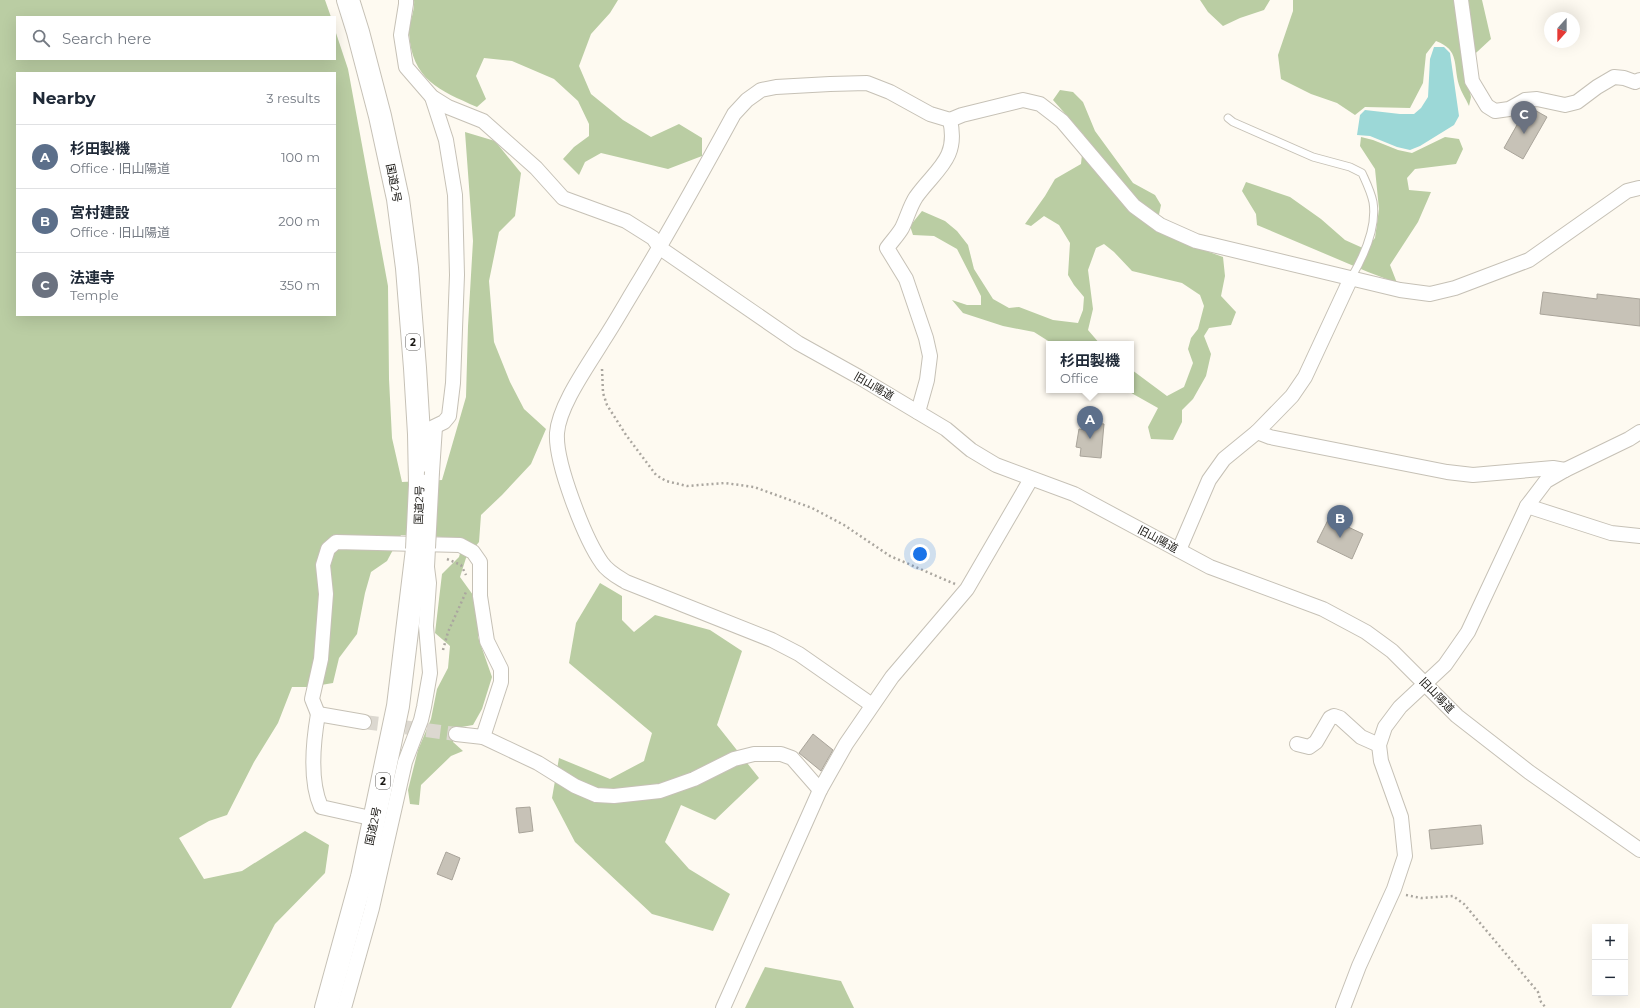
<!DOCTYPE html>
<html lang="en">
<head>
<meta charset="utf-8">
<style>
  body { margin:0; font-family:Montserrat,"Noto Sans JP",sans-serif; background:#f2f2f3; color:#1f2937 }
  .controls { position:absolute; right:12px; bottom:12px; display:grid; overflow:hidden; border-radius:0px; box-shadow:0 4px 16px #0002 }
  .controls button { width:36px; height:36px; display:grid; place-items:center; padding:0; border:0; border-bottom:1px solid #e0e1e3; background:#fff; color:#1f2937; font:20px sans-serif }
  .compass { position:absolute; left:1544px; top:12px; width:36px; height:36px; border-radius:50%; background:#fff; box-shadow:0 4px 16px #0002; rotate:201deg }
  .you { position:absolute; left:920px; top:554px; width:14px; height:14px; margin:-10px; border:3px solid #fff; border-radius:50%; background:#1a73e8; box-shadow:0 0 0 6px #1a73e833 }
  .badge { display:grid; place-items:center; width:26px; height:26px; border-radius:50%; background:#d93025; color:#fff; font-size:13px; font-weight:700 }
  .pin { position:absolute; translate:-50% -33px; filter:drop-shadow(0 1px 2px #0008) }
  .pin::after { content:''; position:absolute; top:21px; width:14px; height:12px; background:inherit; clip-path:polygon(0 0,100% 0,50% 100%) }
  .popup { position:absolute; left:1046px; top:341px; width:88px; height:52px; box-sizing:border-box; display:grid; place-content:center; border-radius:0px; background:#fff; filter:drop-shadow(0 1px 3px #0005); font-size:13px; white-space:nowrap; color:#747a83 }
  .popup b { font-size:15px; color:#1f2937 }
  .popup::after { content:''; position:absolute; left:50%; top:100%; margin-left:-8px; border:8px solid transparent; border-top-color:#fff }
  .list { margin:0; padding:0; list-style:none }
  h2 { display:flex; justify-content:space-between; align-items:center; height:52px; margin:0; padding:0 16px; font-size:17px }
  h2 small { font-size:13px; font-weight:400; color:#747a83 }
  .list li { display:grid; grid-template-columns:26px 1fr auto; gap:12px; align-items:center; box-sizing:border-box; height:64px; padding:0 16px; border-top:1px solid #e0e1e3 }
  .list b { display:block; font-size:15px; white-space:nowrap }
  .list p { margin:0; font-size:13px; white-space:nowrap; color:#747a83 }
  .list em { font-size:13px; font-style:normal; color:#747a83 }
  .icon { flex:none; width:22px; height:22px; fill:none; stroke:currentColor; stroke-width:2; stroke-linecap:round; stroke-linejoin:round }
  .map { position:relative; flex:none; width:1640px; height:1008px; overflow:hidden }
  .search { position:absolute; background:#fff; box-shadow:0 4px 16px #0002; left:16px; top:16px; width:320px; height:44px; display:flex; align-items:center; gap:10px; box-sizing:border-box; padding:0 14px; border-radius:0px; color:#747a83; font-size:15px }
  .panel { position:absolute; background:#fff; box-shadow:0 4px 16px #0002; left:16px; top:72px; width:320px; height:244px; border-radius:0px }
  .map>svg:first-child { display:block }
  .forest { fill:#bacda3; fill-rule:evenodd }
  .water { fill:#9cd8d7 }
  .building { fill:#c7c2b7; stroke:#a9a49a }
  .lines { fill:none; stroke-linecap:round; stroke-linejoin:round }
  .street-tunnel { stroke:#dcd8d0; stroke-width:14; stroke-dasharray:14 7; stroke-linecap:butt }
  .lane-casing { stroke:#c6c1b6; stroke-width:9 }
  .street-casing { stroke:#c6c1b6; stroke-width:16 }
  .highway-casing { stroke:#c6c1b6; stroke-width:24 }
  .path { stroke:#aaa69f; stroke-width:2.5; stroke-dasharray:2 3; stroke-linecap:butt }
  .lane { stroke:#fff; stroke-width:7 }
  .street { stroke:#fff; stroke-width:14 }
  .highway { stroke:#fff; stroke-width:22 }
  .street-bridge-casing { stroke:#c6c1b6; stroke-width:16; stroke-linecap:butt }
  .highway-bridge-casing { stroke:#c6c1b6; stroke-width:24; stroke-linecap:butt }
  .street-bridge { stroke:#fff; stroke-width:14 }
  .highway-bridge { stroke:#fff; stroke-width:22 }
  .labels { text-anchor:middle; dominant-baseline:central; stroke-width:3; stroke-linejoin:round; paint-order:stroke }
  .shield { fill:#fff; stroke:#5f5d5a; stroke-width:1 }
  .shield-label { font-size:10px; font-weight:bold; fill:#1a1814 }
  .street-label { font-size:11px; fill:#1a1814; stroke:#fff }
</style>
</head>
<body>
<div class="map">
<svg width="1640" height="1008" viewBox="0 0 1640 1008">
  <rect width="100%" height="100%" fill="#fefaf1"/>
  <g class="forest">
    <path d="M0,0H325L331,17H17V59H335V30L348,69L388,286L389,379L392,438L402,482L442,480L466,397L468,326L473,241L465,132L495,141L521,173L515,216L499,232L489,281L494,342L510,382L524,409L546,429L531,464L502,495L481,515L479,542L466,558L460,577L473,595L478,614V637L492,677L482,709L473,725L456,728L453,742L463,751L451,756L421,785L419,805L410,804L408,790L418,750L431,719L437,689L448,668L450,646L435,633L442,574L459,557L463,543L442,537L401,535L387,561L371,572L365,593L357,634L339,658L333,683L309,687H292L278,723L254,762L227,815L209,821L179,838L204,879L242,871L305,831L329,845L325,873L275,924L231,1008H0ZM17,73H335V315H17Z"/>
    <path d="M414,0H618L610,13L591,34L579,66L591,94L623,120L651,137L679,124L702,138V156L668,169L601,153L585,162L579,175L563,159L574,147L589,136V124L578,101L554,79L512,61L484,58L476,76L486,99L477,107C439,90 412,80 409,33C409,22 415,12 414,0Z"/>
    <polygon points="1200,0 1270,0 1264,10 1240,18 1223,26 1208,12"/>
    <path d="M1293,0H1482L1491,39L1464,64L1471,97L1469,106C1466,99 1461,92 1459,85C1453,65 1460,50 1436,41L1426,54L1423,83L1410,108L1365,107L1355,115L1337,103L1311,94L1281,79L1278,55L1293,11Z"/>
    <polygon points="1060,90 1073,92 1083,102 1095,131 1133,183 1155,195 1161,205 1156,229 1176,240 1223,257 1225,276 1221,296 1236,312 1231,325 1209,328 1204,336 1211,354 1206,376 1193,399 1182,410 1182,422 1173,440 1151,439 1148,427 1158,408 1126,390 1131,390 1132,370 1167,396 1184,387 1193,363 1188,349 1191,338 1198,329 1204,306 1200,295 1182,283 1132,271 1114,252 1104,244 1096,248 1088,270 1093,309 1088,330 1100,344 1053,344 1034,332 1003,326 963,313 952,300 967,305 981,305 981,296 957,249 934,236 913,235 910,226 922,211 945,221 957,231 968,245 974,269 993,299 1009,308 1019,307 1053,320 1078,323 1083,310 1084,297 1074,285 1068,275 1070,243 1059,225 1044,216 1031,226 1025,224 1045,196 1055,179 1081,164 1084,135 1053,100"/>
    <polygon points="1361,137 1373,140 1398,150 1412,153 1445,137 1459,139 1463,149 1456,164 1415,169 1407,178 1409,190 1431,192 1418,222 1390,265 1397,283 1368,272 1257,225 1256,214 1242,191 1246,182 1290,197 1321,219 1345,240 1365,249 1375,238 1379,209 1375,169 1360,146"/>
    <polygon points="600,583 622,596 622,620 634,632 655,615 710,630 742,651 717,725 759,778 715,820 681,805 665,842 689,869 730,894 713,931 652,914 575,842 552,798 559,758 610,779 644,761 652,733 569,663 576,623"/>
    <polygon points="765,967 841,981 854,1008 745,1008"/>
  </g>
  <polygon class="water" points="1434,47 1444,47 1450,53 1459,116 1454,125 1420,146 1410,150 1397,147 1370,136 1357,135 1360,115 1365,110 1400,114 1414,114 1421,108 1428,97 1430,59"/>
  <g class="building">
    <polygon points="1531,108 1547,117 1523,159 1504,148 1526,109"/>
    <polygon points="1543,292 1597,299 1597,294 1640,299 1640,326 1540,314"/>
    <polygon points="1087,422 1104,424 1101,458 1080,456 1081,448 1076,447 1079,429 1086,430"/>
    <polygon points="1329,518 1363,534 1352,559 1317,542"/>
    <polygon points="813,734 833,750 821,771 799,753"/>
    <polygon points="530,807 533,831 519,833 516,808"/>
    <polygon points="1481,825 1483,844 1431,849 1429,830"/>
    <polygon points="446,852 460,858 452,880 437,874"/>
  </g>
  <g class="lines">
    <polyline class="street-tunnel" points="364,722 456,734"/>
    <g class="lane-casing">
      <path id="lane" d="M1228,118L1233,122L1313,157L1350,167L1362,173C1366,182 1371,192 1373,202C1377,227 1364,256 1351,278"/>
    </g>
    <g class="street-casing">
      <g id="street">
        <polyline points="406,0 406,4 401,35 406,67 432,97 448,107 483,121 536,168 563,198 626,221 653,238 660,248 798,343 859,377 946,429 971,450 996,465 1074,494 1210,567 1323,609 1366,632 1392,651 1457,716 1529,772 1640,850"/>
        <polyline points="1461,0 1472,81 1487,106 1495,111 1509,109 1525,100 1537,99 1565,105 1577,102 1597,87 1614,77 1624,78 1635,82 1640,80"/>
        <path d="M918,412L927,380L930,356L926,338L906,279L887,248C892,241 898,235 902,228C907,218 910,206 916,197C936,169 959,159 950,120"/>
        <polyline points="1257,432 1270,437 1447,472 1473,475 1553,468 1565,470"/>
        <polyline points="419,434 444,422 449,416 453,383 457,275 455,195 446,140 432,97"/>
        <polyline points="432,472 435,427"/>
        <polyline points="1527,506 1611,533 1640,536"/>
        <polyline points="1179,550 1209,480 1224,459 1257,432 1292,396 1305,377 1351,278"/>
        <path d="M872,705L799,654L772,640L626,582C618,577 608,572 602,563C585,539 555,463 557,433C559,406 587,367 601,344C615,323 627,301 640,280C673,225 704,169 734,114L747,100L761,90L776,87L830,84L867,83L890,92L930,114L950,120L962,115L1023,100L1040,104L1062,121L1134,206L1160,225L1196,241L1400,290L1430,294L1455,288L1529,260L1627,191L1639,188"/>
        <polyline points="318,714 312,699 321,659 326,594 323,565 328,549 336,542 460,545 473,552 480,562 480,596 487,641 501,669 501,682 483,737"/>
        <path d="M364,722L318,714C313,743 309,780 321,807L375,819"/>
        <polyline points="456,734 483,737 538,763 575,786 596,795 614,796 660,791 694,779 734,759 754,754 781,754 792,758 820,790"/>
        <polyline points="1297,744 1309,747 1316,742 1330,718 1334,716 1340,718 1361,737 1379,745"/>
        <polyline points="344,1008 372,908 405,762 421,720 424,707 430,673 426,626 429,583 427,567 428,548"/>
        <polyline points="723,1008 820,790 846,744 892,677 967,589 1031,479"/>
        <polyline points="1343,1008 1359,966 1394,889 1405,856 1401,817 1381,761 1379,745 1385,727 1400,707 1445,665 1468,632 1527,506 1546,481 1565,470 1629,439 1640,432"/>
      </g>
    </g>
    <g class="highway-casing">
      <g id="highway">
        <polyline points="348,0 358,32 380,116 398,199 407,268 415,368 419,434 420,485"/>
        <polyline points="326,1008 362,877 398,706 417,549"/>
      </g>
    </g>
    <g class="path">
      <polyline points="602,369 603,393 607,405 626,435 656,475 666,481 687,486 725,483 754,487 812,508 844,525 890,556 955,584"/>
      <polyline points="447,559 461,565 466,575"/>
      <polyline points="443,650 448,632 466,592"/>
      <polyline points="1406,895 1421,898 1453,896 1464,904 1538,992 1541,1002 1546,1008"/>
    </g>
    <use href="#lane" class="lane"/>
    <use href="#street" class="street"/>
    <use href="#highway" class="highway"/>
    <g class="street-bridge-casing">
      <polyline id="street-bridge" points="428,548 432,472"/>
    </g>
    <g class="highway-bridge-casing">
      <polyline id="highway-bridge" points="417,549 420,485"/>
    </g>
    <use href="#street-bridge" class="street-bridge"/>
    <use href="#highway-bridge" class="highway-bridge"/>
  </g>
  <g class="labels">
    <g class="shield">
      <rect x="406" y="334" width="14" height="16" rx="3"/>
      <rect x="376" y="773" width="14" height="16" rx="3"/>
    </g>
    <g class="shield-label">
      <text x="413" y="342">2</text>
      <text x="383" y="781">2</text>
    </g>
    <g class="street-label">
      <text transform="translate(394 183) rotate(79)">国道2号</text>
      <text transform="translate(874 386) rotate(30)">旧山陽道</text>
      <text transform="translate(419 505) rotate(-88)">国道2号</text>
      <text transform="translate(1158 539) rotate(28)">旧山陽道</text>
      <text transform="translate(1437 695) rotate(46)">旧山陽道</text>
      <text transform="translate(373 826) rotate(-78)">国道2号</text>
    </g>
  </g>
</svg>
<div class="controls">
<button>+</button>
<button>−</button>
</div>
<svg class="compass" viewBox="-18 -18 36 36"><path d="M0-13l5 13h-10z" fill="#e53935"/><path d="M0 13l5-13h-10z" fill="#747a83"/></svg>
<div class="you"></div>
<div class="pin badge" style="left:1090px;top:439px;background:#5c6f8a">A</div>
<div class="popup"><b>杉田製機</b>Office</div>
<div class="pin badge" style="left:1340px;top:538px;background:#5c6f8a">B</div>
<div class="pin badge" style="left:1524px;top:134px;background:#6b7280">C</div>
<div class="search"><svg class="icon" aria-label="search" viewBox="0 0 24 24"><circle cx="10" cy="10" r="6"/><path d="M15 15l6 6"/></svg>Search here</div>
<section class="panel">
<h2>Nearby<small>3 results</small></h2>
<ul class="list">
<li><span class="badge" style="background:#5c6f8a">A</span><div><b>杉田製機</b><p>Office · 旧山陽道</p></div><em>100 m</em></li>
<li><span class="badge" style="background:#5c6f8a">B</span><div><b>宮村建設</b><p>Office · 旧山陽道</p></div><em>200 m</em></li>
<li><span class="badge" style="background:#6b7280">C</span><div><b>法連寺</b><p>Temple</p></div><em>350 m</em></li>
</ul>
</section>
</div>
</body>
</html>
